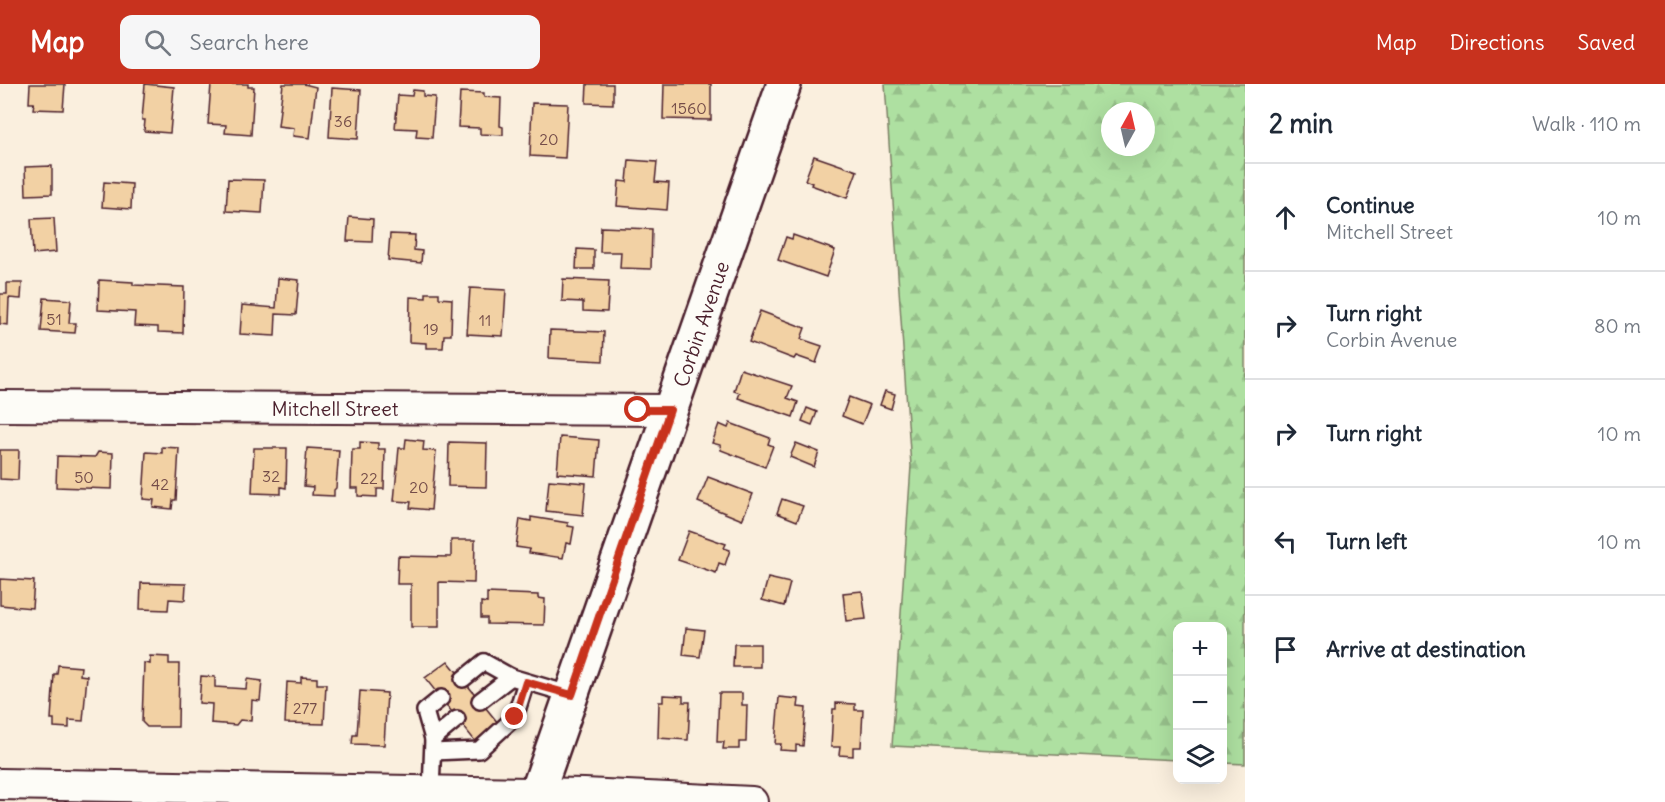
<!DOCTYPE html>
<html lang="en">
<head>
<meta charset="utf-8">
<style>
  body { margin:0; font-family:Delius,sans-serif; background:#f6f6f7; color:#1f2937 }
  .controls { position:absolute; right:18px; bottom:18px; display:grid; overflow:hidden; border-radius:12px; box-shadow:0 6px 24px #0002 }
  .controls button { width:54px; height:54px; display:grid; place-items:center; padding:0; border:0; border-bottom:2px solid #e0e1e3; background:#fff; color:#1f2937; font:30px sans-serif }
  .compass { position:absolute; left:1101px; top:18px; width:54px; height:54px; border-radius:50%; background:#fff; box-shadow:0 6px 24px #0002; rotate:8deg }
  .stop { position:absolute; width:18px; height:18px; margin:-14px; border:4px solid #c8321e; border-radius:50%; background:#fff }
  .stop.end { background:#c8321e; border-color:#fff; box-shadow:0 2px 6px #0008 }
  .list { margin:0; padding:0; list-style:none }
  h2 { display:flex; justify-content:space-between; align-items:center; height:78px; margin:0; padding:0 24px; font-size:26px }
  h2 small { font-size:20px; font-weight:400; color:#747a83 }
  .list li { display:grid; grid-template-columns:39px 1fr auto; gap:18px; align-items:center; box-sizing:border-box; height:108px; padding:0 24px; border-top:2px solid #e0e1e3 }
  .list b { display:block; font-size:22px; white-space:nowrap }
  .list p { margin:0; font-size:20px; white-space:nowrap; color:#747a83 }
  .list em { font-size:20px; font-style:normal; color:#747a83 }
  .icon { flex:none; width:33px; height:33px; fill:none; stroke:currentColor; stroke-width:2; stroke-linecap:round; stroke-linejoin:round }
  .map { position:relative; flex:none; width:1245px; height:718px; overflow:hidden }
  header { display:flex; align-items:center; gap:36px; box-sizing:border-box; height:84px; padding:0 30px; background:#c8321e; color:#fff }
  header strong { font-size:28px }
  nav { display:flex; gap:33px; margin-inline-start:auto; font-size:21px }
  .search { width:420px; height:54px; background:#f6f6f7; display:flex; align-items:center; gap:15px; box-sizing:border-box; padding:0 21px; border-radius:12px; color:#747a83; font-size:22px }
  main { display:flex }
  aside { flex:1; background:#fff }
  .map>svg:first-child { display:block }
  .forest { fill:url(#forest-firs); stroke:#7c8066; stroke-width:1.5; fill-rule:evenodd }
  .building { fill:#f2d1a4; stroke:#4a1f2b; stroke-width:1.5 }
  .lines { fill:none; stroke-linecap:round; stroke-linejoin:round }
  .lane-casing { stroke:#4a1f2b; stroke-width:20 }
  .street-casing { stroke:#4a1f2b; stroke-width:34 }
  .secondary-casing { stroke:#4a1f2b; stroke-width:38 }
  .lane { stroke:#fdfcf7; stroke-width:15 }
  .street { stroke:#fdfcf7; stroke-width:30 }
  .secondary { stroke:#fdfcf7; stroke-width:33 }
  .route { stroke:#c8321e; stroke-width:8 }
  .labels { text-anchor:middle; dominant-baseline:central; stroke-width:4.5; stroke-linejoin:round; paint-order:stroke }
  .number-label { font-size:16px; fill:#744c49 }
  .street-label { font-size:20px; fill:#4a1f2b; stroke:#fdfcf7 }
</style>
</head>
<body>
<header>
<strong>Map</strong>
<div class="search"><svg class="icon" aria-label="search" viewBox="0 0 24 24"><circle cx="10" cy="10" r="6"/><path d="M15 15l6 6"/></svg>Search here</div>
<nav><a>Map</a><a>Directions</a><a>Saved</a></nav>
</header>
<main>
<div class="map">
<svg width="1245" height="718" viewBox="0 0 1245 718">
  <defs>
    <pattern id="forest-firs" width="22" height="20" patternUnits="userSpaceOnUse" patternTransform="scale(1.5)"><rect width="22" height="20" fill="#aee0a1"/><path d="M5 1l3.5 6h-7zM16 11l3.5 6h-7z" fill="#97c08b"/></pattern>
  </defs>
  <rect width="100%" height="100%" fill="#faefde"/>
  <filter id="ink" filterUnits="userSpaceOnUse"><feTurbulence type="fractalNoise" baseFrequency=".0167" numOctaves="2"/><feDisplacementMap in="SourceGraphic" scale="12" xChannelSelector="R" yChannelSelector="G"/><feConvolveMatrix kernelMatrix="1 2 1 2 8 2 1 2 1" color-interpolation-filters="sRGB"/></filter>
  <g filter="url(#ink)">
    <path class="forest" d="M885,0H1245V680L1223,679L1222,542H1178L1177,676L892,662L911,382ZM1110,27H1146V63H1110Z"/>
    <g class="building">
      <polygon points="30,0 65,0 63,26 33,25 34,19 29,19"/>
      <polygon points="145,0 174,3 170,49 144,47 145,36 142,36"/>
      <polygon points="211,0 248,0 248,3 254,3 251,51 225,49 226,41 208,40"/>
      <polygon points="283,0 304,0 316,3 310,54 293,52 294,44 278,42"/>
      <polygon points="587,0 613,0 613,20 586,19"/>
      <polygon points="664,0 711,0 711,36 663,35"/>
      <polygon points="332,4 361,6 358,55 329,53"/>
      <polygon points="413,6 423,7 423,12 435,13 432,54 416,53 417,45 395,44 398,11 412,12"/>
      <polygon points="460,8 484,9 484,13 501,14 500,42 503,43 503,51 480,50 480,44 458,43"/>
      <polygon points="532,19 568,20 565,74 530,72"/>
      <polygon points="814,72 857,87 847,114 811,101 812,99 805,96"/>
      <polygon points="629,76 657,78 655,98 669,99 667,126 617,122 619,97 627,98"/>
      <polygon points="52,82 52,110 26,111 25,83"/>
      <polygon points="228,95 264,96 262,129 226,127"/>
      <polygon points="104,98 132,100 131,125 102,123"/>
      <polygon points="349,133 373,135 372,158 347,157"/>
      <polygon points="54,134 56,168 33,170 31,135"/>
      <polygon points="601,143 652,145 651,185 620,184 621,168 600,168"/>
      <polygon points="390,150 415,151 414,166 422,167 421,179 388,176"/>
      <polygon points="793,151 835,166 826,193 778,176 786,153 792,155"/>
      <polygon points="577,165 594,166 594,185 576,185"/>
      <polygon points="278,194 299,196 296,231 276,230 275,252 240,250 242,221 276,224"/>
      <polygon points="563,195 609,197 607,228 583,227 583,218 562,217"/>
      <polygon points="99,196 133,198 133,201 184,203 183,249 158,248 158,243 134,242 135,228 98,226"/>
      <polygon points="7,199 22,199 21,215 9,214 8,241 0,240 0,210 7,210"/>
      <polygon points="470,204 506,206 503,252 467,250"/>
      <polygon points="426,209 439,209 439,214 452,215 451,251 444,251 443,264 426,264 426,259 409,258 410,213 426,214"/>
      <polygon points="44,214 71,216 69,239 76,239 75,249 41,247"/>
      <polygon points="760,227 805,244 801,255 822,262 816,279 796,272 794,275 749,258"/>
      <polygon points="550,246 604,248 603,277 549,274"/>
      <polygon points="741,285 792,302 787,314 798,318 793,333 738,314 740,309 734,307"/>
      <polygon points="885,307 895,310 891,325 880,321"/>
      <polygon points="849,313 870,321 862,340 842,332"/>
      <polygon points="807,324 817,328 812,341 802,337"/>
      <polygon points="730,339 770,354 768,360 773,362 765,383 721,366 720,361 712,359 719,340 728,344"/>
      <polygon points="560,353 599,356 596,392 557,389"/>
      <polygon points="406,355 424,357 423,366 436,367 431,426 410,424 411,418 394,417 399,364 405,364"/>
      <polygon points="360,358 378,359 378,365 385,365 384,405 377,405 377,413 358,412 358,404 351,404 352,365 360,365"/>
      <polygon points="449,358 487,359 486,403 448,402"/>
      <polygon points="796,359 819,368 814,383 790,373"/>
      <polygon points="162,363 179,364 176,416 173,416 172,425 153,423 154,416 143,415 146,368 162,369"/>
      <polygon points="254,364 287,364 286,404 281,403 281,410 252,409"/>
      <polygon points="307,364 339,366 336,404 334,406 334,412 312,411 313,403 304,402"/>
      <polygon points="0,366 19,366 18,396 0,395"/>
      <polygon points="98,368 113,369 112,405 56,403 57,372 95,373"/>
      <polygon points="708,393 753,410 742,436 698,418"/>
      <polygon points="549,396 586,399 583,431 546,427"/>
      <polygon points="782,415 803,422 797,437 777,429"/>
      <polygon points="531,433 568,439 568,442 574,443 571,460 566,459 563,474 529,469 530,465 516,463 520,435 531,437"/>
      <polygon points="689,447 726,460 724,464 730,466 725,481 719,479 716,489 678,476"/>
      <polygon points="451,456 475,456 474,499 439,498 439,543 411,543 411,500 397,500 398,472 451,473"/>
      <polygon points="768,494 790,499 784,522 762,516"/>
      <polygon points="0,495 34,497 32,524 0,521"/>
      <polygon points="141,499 186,500 185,516 169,515 168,526 140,525"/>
      <polygon points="862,507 866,535 846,537 843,509"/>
      <polygon points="487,509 538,511 538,514 545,515 544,541 487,540 487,534 481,534 481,518 487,519"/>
      <polygon points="686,544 704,546 700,573 683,571"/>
      <polygon points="734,560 760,560 760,583 733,583"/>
      <polygon points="150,572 169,573 169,580 179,580 178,643 147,643 142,638 144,579 150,580"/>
      <polygon points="448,577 498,639 475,657 425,594"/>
      <polygon points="58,581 81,583 80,591 87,592 83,637 69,636 69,644 54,643 54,635 51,635 54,590 57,590"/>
      <polygon points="201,592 215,593 215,603 246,605 247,595 262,597 260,617 252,616 251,637 240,636 236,641 211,639 212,620 199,619"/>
      <polygon points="301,593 317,594 317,600 326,600 324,640 285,639 287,598 301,599"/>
      <polygon points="360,607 387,609 384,661 352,660 353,651 357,651"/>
      <polygon points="719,609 742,609 742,621 747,621 746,658 739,658 739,665 723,665 724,658 717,658"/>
      <polygon points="663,611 683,612 683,618 690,618 688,656 658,654 659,618 663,618"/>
      <polygon points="779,613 799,615 798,623 806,624 803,662 796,661 796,667 780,666 781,660 775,660"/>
      <polygon points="836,619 855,620 855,626 863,626 861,663 853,663 853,672 839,671 840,663 831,663 833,625 836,625"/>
    </g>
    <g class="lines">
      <g class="lane-casing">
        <g id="lane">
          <polyline points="463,595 484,578 511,593"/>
          <polyline points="480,617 511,593 572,611"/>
          <polyline points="433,655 425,627 441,614"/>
          <polyline points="433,668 479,666 515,633 526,598"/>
          <polyline points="431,707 433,655 457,635"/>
        </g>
      </g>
      <g class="street-casing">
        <g id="street">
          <polyline points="0,322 671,326"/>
          <polyline points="0,700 584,710 752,718"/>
        </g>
      </g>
      <g class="secondary-casing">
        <polyline id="secondary" points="534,718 784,0"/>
      </g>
      <use href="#lane" class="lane"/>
      <use href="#street" class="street"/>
      <use href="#secondary" class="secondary"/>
    </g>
  </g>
  <g class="lines" filter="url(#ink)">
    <polyline class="route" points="515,633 526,598 572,611 670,326 638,326"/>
  </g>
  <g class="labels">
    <g class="number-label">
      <text x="689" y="24">1560</text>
      <text x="343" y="37">36</text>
      <text x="549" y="55">20</text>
      <text x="54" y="235">51</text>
      <text x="485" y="236">11</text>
      <text x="431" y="245">19</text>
      <text x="271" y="392">32</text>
      <text x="84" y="393">50</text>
      <text x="369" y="394">22</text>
      <text x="160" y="400">42</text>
      <text x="419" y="403">20</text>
      <text x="305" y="624">277</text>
    </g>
    <g class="street-label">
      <text transform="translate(701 240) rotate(-71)">Corbin Avenue</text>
      <text x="335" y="324">Mitchell Street</text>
    </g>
  </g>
</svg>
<div class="controls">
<button>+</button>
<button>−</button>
<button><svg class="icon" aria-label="layers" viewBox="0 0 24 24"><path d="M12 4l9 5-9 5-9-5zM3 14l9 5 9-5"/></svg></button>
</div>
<svg class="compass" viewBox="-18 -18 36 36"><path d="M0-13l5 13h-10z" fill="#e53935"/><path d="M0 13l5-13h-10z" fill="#747a83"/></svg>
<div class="stop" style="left:638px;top:326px"></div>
<div class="stop end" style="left:515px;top:633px"></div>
</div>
<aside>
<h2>2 min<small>Walk · 110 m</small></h2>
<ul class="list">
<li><svg class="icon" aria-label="ahead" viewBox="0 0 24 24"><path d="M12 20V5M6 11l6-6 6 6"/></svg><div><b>Continue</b><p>Mitchell Street</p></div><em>10 m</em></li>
<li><svg class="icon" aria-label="right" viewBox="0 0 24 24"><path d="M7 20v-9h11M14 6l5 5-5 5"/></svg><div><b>Turn right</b><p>Corbin Avenue</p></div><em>80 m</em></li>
<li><svg class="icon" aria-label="right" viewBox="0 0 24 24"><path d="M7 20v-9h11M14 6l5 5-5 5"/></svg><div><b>Turn right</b></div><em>10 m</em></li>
<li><svg class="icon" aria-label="left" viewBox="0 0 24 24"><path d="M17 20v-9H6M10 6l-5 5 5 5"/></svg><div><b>Turn left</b></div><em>10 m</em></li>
<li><svg class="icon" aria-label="arrive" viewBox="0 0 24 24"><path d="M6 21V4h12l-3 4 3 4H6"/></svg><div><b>Arrive at destination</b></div></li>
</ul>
</aside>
</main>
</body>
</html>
